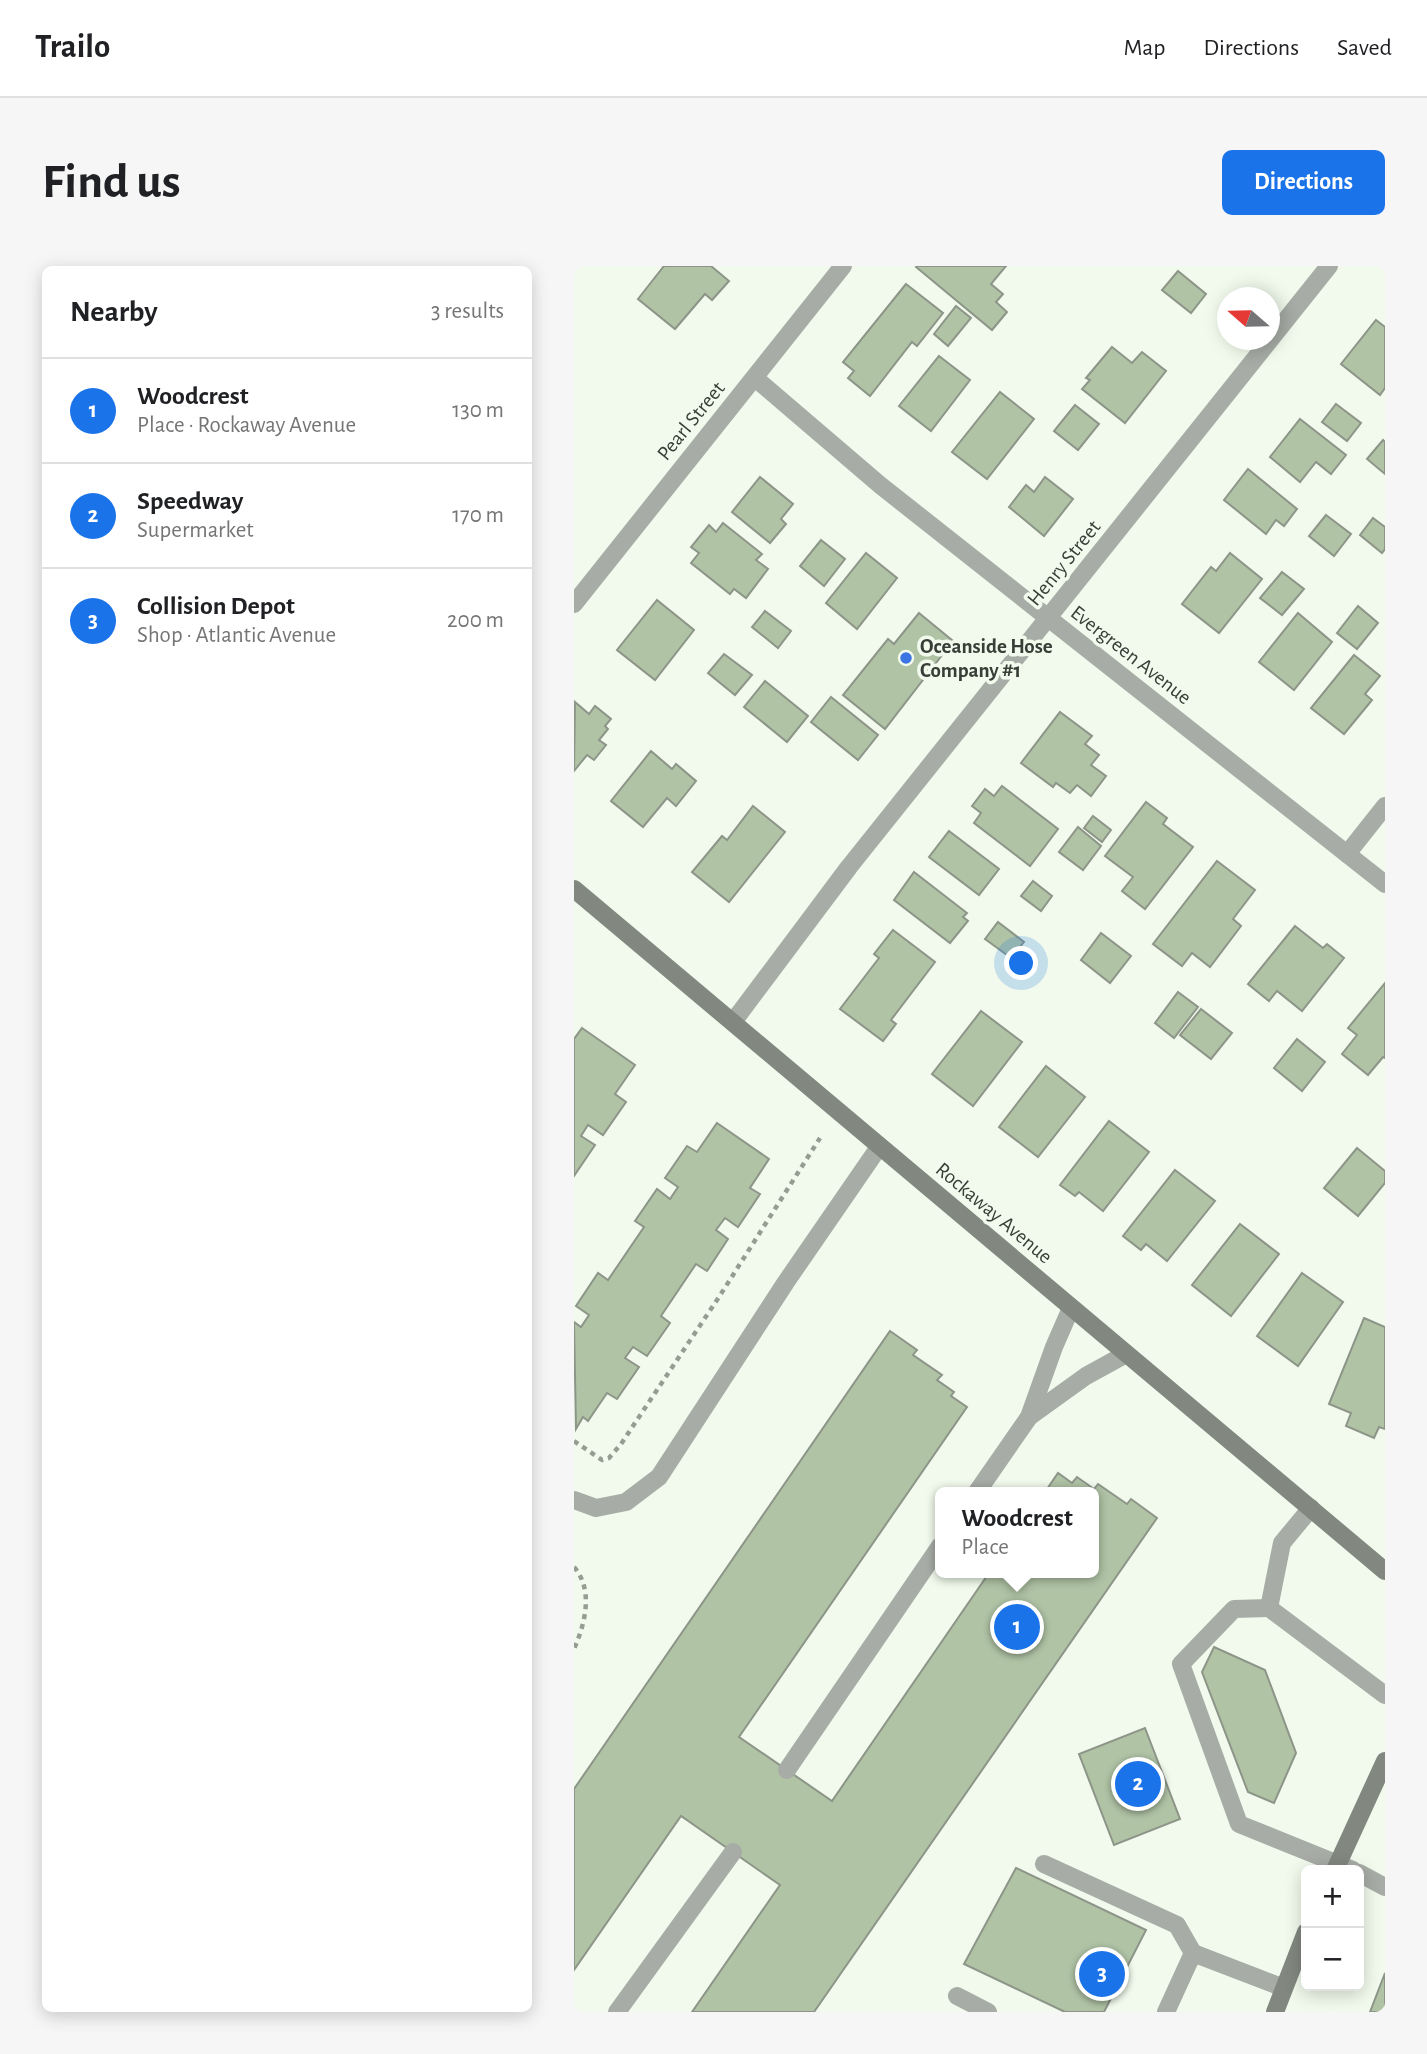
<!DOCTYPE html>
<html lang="en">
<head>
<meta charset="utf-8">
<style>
  body { margin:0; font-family:"Alegreya Sans",sans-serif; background:#f6f6f6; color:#202124 }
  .controls { position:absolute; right:21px; bottom:21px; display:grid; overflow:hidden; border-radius:10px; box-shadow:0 4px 18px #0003 }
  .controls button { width:63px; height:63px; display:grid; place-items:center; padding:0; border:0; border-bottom:2px solid #e0e0e0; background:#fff; color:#202124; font:35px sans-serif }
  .compass { position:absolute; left:643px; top:21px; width:63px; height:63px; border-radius:50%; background:#fff; box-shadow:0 4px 18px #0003; rotate:290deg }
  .you { position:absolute; left:448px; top:698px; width:24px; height:24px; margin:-18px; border:5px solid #fff; border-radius:50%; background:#1a73e8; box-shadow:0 0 0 10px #1a73e833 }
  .badge { display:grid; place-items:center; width:46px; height:46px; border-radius:50%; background:#1a73e8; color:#fff; font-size:23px; font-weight:700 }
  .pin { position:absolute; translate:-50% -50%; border:4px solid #fff; box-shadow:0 2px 7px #0006 }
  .popup { position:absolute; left:361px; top:1221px; width:164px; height:91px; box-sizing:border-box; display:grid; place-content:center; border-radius:10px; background:#fff; filter:drop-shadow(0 2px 5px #0005); font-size:23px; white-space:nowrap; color:#757577 }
  .popup b { font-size:26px; color:#202124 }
  .popup::after { content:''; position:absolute; left:50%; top:100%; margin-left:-14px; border:14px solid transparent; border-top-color:#fff }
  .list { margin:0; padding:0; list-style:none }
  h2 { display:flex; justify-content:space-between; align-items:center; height:91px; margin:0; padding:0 28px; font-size:30px }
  h2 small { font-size:23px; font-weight:400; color:#757577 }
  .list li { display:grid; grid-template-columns:46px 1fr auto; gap:21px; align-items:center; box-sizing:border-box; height:105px; padding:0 28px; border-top:2px solid #e0e0e0 }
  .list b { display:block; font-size:26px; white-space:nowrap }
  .list p { margin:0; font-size:23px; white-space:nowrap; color:#757577 }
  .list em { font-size:23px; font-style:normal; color:#757577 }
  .map { position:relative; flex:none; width:811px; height:1746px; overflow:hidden; border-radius:10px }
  header { display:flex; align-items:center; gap:42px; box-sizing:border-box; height:98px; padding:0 35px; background:#fff; border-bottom:2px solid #e0e0e0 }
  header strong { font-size:33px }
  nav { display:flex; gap:38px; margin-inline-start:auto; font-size:24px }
  .intro { display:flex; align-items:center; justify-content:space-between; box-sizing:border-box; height:168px; padding:0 42px }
  h1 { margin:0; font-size:49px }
  .button { padding:18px 32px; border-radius:10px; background:#1a73e8; color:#fff; font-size:24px; font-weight:700 }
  main { display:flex; gap:42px; padding:0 42px }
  aside { flex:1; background:#fff; border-radius:10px; box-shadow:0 4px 18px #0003 }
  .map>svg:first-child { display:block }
  .building { fill:#b0c3a5; stroke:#8d9589; stroke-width:2 }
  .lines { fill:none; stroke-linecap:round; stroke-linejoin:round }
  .path { stroke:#969c92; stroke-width:4.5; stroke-dasharray:5 5; stroke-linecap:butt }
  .lane { stroke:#a8aca6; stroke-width:18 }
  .street { stroke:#a8aca6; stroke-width:18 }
  .secondary { stroke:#828880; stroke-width:18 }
  .poi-dot { fill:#3c74e3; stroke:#f1faec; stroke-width:2.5 }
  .labels { text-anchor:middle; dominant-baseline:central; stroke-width:7; stroke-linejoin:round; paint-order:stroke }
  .street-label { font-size:21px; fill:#393d37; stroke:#f1faec }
  .poi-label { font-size:21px; font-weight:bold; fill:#393d37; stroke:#f1faec; text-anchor:start }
</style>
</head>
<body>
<header>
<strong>Trailo</strong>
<nav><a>Map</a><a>Directions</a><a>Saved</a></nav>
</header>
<div class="intro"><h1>Find us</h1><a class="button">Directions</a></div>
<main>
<aside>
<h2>Nearby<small>3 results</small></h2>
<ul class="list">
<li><span class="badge">1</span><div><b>Woodcrest</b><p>Place · Rockaway Avenue</p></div><em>130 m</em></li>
<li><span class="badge">2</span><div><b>Speedway</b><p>Supermarket</p></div><em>170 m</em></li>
<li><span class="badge">3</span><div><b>Collision Depot</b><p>Shop · Atlantic Avenue</p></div><em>200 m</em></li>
</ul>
</aside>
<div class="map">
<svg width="811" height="1746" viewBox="0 0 811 1746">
  <rect width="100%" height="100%" fill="#f1faec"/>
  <g class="building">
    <polygon points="90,0 137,0 155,15 138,34 131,28 101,63 64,33"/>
    <polygon points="343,0 432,0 417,18 429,28 422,36 433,46 418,64 342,1"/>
    <polygon points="604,5 632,28 617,47 588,24"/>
    <polygon points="332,18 369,47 343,80 338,76 296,130 274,112 280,105 269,96"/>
    <polygon points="382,40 397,52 374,80 360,68"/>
    <polygon points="802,54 811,61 811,122 806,129 767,98"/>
    <polygon points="538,81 558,97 568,86 592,105 551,157 508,123 516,114 512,112"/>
    <polygon points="365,90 396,114 357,165 325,140"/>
    <polygon points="426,126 460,153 413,213 378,186"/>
    <polygon points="762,138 787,157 773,175 748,156"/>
    <polygon points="501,139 525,158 504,184 480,165"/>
    <polygon points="726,153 772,189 757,208 742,196 726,216 696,191"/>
    <polygon points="809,174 811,176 811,208 793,193"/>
    <polygon points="674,203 723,243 710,260 702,254 692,268 650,234"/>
    <polygon points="186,211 219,238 207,253 212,258 196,277 158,246"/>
    <polygon points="471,211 499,233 470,270 435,241 452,219 460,226"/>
    <polygon points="752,249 777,268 760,290 735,270"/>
    <polygon points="799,252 811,261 811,283 808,287 786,269"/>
    <polygon points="149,257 188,288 182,294 194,303 172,332 160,323 156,328 117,297 125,287 117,281 135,259 142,266"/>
    <polygon points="247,274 271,293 250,320 226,300"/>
    <polygon points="292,287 323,312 283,363 252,337"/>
    <polygon points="656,287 688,313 645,367 608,338 637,301 642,305"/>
    <polygon points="708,306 730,323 708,349 686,332"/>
    <polygon points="83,334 120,364 81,414 43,384"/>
    <polygon points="784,340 804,357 783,383 763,367"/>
    <polygon points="191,345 217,365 204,382 178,361"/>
    <polygon points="345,347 379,375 311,463 269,429 314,373 320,378"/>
    <polygon points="724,347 758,376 720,424 685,396"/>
    <polygon points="150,388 178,409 161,429 134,407"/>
    <polygon points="780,389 806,410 791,428 798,434 770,468 737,442"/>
    <polygon points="191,415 234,450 213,476 170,441"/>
    <polygon points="257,431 304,469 284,494 237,456"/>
    <polygon points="1,436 15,448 21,440 37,453 31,460 34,463 25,474 32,479 20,494 13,489 0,505"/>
    <polygon points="486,446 518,470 511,478 525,489 517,499 532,510 517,530 503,519 496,527 482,517 479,521 447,497"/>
    <polygon points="77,485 98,503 102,498 122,515 102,540 93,532 69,561 37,535"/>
    <polygon points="428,520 484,563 456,600 400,557 407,547 398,540 411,523 420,530"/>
    <polygon points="572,536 593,552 589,558 619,581 571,643 548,625 559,611 531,590"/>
    <polygon points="179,540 211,566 155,636 118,606 148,570 153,574"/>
    <polygon points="519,550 537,564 528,576 510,562"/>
    <polygon points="504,561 527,580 509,604 485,586"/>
    <polygon points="375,565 425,603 405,629 355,591"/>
    <polygon points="643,595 681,624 659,653 667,660 636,701 618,687 608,700 579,678"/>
    <polygon points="340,606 393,647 389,651 394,655 376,677 320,634"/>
    <polygon points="459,615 478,630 467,645 447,630"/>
    <polygon points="424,656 450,676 437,692 411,673"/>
    <polygon points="721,660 749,682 753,678 770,692 728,745 703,725 695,735 674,718"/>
    <polygon points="319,664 361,696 317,754 322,758 309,775 266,743 305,692 300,688"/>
    <polygon points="527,667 557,690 536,717 507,694"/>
    <polygon points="811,717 811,792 809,791 794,809 768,788 783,769 774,762"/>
    <polygon points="604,726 624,741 600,772 581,757"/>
    <polygon points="627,743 658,767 637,793 606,769"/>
    <polygon points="407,745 448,776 399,840 358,808"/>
    <polygon points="8,762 61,799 41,828 52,836 29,869 14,859 7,870 21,879 0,910 0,773"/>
    <polygon points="723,773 751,796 728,825 700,802"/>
    <polygon points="472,800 511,831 464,891 425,861"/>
    <polygon points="535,855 575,886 529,945 505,926 501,930 486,919"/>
    <polygon points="143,857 195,893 176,922 186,928 164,961 151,952 142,964 154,973 133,1005 122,998 87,1050 96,1057 73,1090 59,1081 51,1092 65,1101 43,1133 33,1127 14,1155 9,1151 2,1163 0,1056 7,1061 15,1049 2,1040 24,1007 34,1014 70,961 61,955 83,923 96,933 104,921 91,912 113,880 123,886"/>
    <polygon points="783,882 811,905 811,917 784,950 750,922"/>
    <polygon points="601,904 641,935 593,995 572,978 567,984 549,970"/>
    <polygon points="666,958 705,988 657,1050 618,1019"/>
    <polygon points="728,1007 769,1036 724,1100 683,1070"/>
    <polygon points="790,1052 811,1061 811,1163 805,1161 800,1172 772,1160 777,1147 755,1138"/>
    <polygon points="316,1065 343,1084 339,1089 368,1109 363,1114 380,1126 377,1130 393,1141 165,1471 258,1535 415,1307 520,1307 520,1226 471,1226 484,1207 498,1217 503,1211 520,1223 524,1218 553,1238 557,1233 583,1252 240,1746 118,1746 206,1619 107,1550 0,1704 0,1523"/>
    <polygon points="640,1381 691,1404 722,1487 700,1537 674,1526 628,1406"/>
    <polygon points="571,1462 606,1553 540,1579 505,1488"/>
    <polygon points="442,1602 572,1664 530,1746 491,1746 390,1698"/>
    <polygon points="811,1707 811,1746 796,1746"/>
  </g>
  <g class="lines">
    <g class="path">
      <polyline points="0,1175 28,1194 35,1192 47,1178 145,1031 246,872"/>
      <path d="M0,1301C20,1324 11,1358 0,1383"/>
    </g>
    <g class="lane">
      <polyline points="455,1151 512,1110 552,1088"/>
      <polyline points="403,1226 455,1151 480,1081 497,1042"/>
      <polyline points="0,1234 22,1242 52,1236 85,1211 212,1016 305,881"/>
      <polyline points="737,1242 708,1277 695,1342 811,1429"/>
      <polyline points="695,1342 660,1343 607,1398 665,1558 779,1604"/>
      <polyline points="213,1504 366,1280"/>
      <polyline points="470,1598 603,1659 619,1687"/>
      <polyline points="785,1607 811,1621"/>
      <polyline points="383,1730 414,1746"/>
      <polyline points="43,1746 159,1586"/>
      <polyline points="592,1746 619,1687 710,1722"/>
    </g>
    <g class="street">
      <polyline points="181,112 306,219 811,618"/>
      <polyline points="0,338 269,0"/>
      <polyline points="773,588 811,540"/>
      <polyline points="159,756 275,601 755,0"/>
    </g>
    <g class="secondary">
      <polyline points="0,623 811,1305"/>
      <polyline points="761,1604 811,1495"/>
      <polyline points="701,1746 732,1666"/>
    </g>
  </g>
  <circle class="poi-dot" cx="332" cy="392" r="7"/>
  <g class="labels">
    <g class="street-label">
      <text transform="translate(117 155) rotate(-51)">Pearl Street</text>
      <text transform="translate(490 297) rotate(-51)">Henry Street</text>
      <text transform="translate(557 389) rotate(38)">Evergreen Avenue</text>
      <text transform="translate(420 947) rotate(40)">Rockaway Avenue</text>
    </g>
    <g class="poi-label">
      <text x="346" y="380">Oceanside Hose<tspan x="346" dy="24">Company #1</tspan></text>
    </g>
  </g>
</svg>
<div class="controls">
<button>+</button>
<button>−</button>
</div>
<svg class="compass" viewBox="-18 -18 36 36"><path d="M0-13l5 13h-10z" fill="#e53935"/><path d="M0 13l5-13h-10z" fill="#757577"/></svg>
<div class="you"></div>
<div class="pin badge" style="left:443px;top:1361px">1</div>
<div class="popup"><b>Woodcrest</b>Place</div>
<div class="pin badge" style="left:564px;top:1518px">2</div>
<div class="pin badge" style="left:528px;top:1708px">3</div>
</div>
</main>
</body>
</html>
